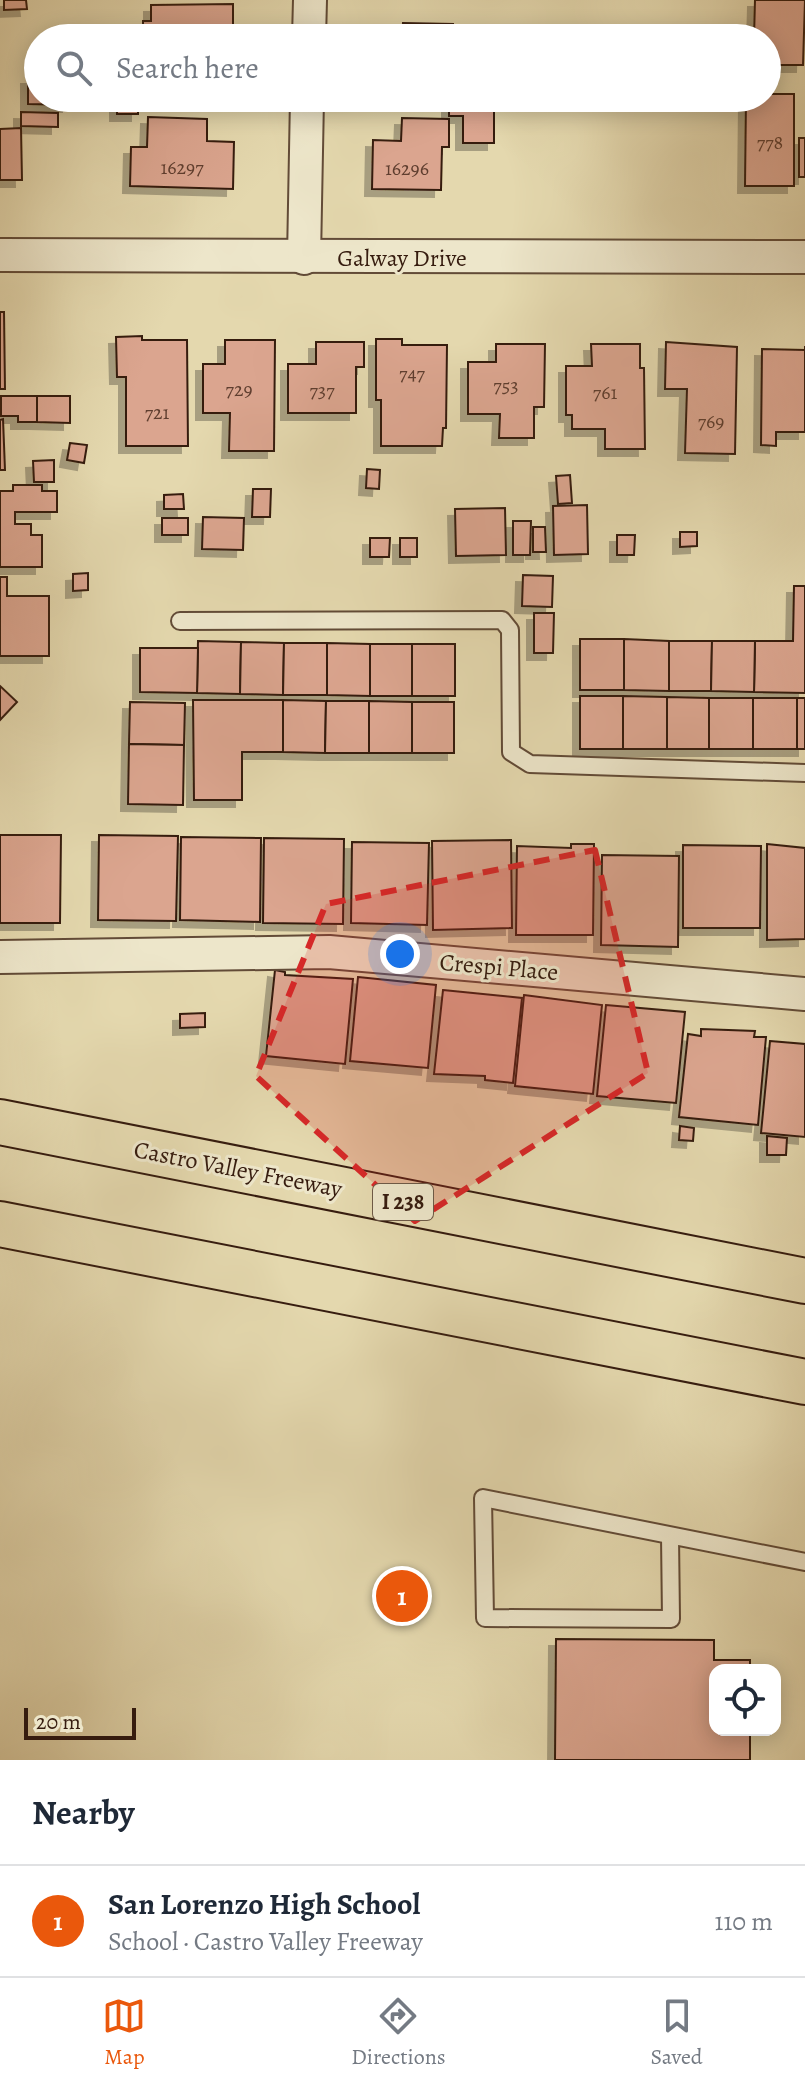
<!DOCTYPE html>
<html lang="en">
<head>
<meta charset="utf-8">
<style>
  body { margin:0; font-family:Alegreya,serif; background:#f6f6f7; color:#1f2937 }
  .controls { position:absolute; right:24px; bottom:24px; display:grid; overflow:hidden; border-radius:16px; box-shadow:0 4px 20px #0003 }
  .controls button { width:72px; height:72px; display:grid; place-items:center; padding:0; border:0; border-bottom:2px solid #e0e1e3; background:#fff; color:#1f2937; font:40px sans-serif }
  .scale { position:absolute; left:24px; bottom:20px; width:112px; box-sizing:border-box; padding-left:8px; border:4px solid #361c0f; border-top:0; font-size:22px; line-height:28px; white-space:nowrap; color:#361c0f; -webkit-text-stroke:6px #ede6ca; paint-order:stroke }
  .you { position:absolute; left:400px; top:954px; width:28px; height:28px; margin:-20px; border:6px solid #fff; border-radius:50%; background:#1a73e8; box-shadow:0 0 0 12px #1a73e833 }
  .badge { display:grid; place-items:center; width:52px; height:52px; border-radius:50%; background:#ea580c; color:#fff; font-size:26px; font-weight:700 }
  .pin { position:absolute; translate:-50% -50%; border:4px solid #fff; box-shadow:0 2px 8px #0006 }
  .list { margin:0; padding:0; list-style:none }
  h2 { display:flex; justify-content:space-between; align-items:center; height:104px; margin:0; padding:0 32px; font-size:34px }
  h2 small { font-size:26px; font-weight:400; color:#747a83 }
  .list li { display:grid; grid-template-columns:52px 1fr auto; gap:24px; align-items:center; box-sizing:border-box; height:112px; padding:0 32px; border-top:2px solid #e0e1e3 }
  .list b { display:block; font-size:30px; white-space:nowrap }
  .list p { margin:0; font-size:26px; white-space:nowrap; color:#747a83 }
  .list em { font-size:26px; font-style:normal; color:#747a83 }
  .icon { flex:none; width:44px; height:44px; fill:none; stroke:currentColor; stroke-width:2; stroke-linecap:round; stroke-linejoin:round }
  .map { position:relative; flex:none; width:805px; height:1760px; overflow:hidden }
  .search { position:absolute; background:#fff; box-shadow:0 4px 20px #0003; left:24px; right:24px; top:24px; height:88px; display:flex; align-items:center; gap:20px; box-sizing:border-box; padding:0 28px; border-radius:44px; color:#747a83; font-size:30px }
  .sheet { height:216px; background:#fff }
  nav { display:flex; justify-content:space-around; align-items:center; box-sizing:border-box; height:112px; border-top:2px solid #e0e1e3; background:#fff; font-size:22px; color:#747a83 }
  nav a { display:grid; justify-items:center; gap:4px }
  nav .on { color:#ea580c }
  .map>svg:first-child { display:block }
  .building { fill:#dba58f; stroke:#361c0f; stroke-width:2; filter:url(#shadow) }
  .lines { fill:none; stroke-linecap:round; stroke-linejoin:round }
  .lane-casing { stroke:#624b37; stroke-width:20 }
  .street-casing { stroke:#624b37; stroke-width:36 }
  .highway-casing { stroke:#361c0f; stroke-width:48 }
  .lane { stroke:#ede6ca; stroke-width:16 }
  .street { stroke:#ede6ca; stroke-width:32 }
  .highway { stroke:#e4d8ae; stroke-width:44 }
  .marked { fill:#d62828; fill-opacity:0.2; stroke:#d62828; stroke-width:6; stroke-dasharray:16 10; stroke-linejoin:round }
  .labels { text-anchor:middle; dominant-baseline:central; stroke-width:6; stroke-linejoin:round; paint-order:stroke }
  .number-label { font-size:20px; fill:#5f3e2f }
  .shield { fill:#ede6ca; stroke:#6d5947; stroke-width:2 }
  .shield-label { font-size:22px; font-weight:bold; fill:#361c0f }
  .street-label { font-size:24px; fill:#361c0f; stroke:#ede6ca }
</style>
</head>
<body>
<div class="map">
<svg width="805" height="1760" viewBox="0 0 805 1760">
  <defs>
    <filter id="shadow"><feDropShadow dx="-7" dy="7" stdDeviation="0" flood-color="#0004"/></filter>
  </defs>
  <rect width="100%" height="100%" fill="#e4d8ae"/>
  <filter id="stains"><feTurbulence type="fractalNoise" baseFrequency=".0025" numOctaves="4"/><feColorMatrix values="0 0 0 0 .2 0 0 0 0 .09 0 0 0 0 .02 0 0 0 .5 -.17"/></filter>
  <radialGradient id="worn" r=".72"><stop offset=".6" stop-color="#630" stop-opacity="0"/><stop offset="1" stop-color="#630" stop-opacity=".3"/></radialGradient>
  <g class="building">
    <polygon points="4,0 26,0 27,9 4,10"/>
    <polygon points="755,0 805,0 803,65 767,65 767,38 754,38"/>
    <polygon points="233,4 233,38 143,38 143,21 151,21 151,5"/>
    <polygon points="403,23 453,24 453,38 402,38"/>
    <polygon points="28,77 38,77 38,98 69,98 69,105 28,104"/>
    <polygon points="767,94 794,94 794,186 745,186 746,98 767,98"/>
    <rect x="117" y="100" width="21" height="14"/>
    <polygon points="449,102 494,102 494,143 463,143 463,116 449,116"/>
    <polygon points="21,112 58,113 58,127 21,126"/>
    <polygon points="148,117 207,119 207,141 234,142 233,189 130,186 131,147 147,147"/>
    <polygon points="402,118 449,119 449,147 442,147 441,190 372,189 373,140 401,141"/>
    <polygon points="21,128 22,180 0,180 0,129"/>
    <rect x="799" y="138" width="6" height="39"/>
    <polygon points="0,312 4,312 5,389 0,389"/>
    <polygon points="142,336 142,340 187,340 188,446 126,446 126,377 117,377 116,337"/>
    <polygon points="376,339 402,339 402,345 447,345 446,428 443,428 442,446 381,446 381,400 376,400"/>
    <polygon points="225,340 275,340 274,451 229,451 230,413 203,413 203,364 225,364"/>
    <polygon points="316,342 364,342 364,367 356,367 356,413 288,413 288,364 316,364"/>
    <polygon points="666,342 737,347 735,454 685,453 687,389 665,389"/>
    <polygon points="496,344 545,344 544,407 534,407 534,438 499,438 500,414 468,414 468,362 496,362"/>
    <polygon points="591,344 640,344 640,368 644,368 645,449 605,449 605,429 572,429 572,415 566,415 566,366 592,366"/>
    <polygon points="805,346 805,432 776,432 776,446 761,445 762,349 805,350"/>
    <polygon points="1,396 37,396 37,422 18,422 18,416 1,416"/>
    <polygon points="37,396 70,396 70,423 37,422"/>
    <polygon points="3,419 5,470 0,470 0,420"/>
    <polygon points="70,443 87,445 84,463 67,460"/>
    <polygon points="54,460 54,482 34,482 33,461"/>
    <polygon points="367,469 380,470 379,489 366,488"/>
    <polygon points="570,475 572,503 558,504 556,476"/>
    <polygon points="13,485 42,485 42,491 57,491 57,512 15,512 15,524 31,524 31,535 42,535 42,567 0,567 0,491 13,491"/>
    <polygon points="253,489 271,489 270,517 252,517"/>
    <polygon points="183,494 184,509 164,509 164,495"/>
    <polygon points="587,505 588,554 554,555 553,506"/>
    <polygon points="505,508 506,555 456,556 455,509"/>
    <polygon points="203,517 244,518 243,550 202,549"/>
    <rect x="162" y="518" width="26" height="17"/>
    <polygon points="513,521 531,521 530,555 513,555"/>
    <polygon points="533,527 545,527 546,552 533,552"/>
    <polygon points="680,532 697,532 697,546 680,547"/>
    <polygon points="617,535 635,535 634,555 617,555"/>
    <polygon points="370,538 390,538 389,557 370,557"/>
    <rect x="400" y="538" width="17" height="19"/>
    <polygon points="88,573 88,590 73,591 73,574"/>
    <polygon points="523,575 553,576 552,607 522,606"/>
    <polygon points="0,577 7,577 7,596 49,596 49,656 0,656"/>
    <polygon points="794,586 805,586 805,693 754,692 755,641 793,641"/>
    <polygon points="534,613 554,613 553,653 534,653"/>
    <rect x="580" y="639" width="44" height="51"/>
    <polygon points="624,639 669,641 669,691 624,690"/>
    <polygon points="198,641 241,642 240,694 197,693"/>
    <polygon points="669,641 712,641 711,691 669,691"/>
    <polygon points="712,641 755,641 754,692 711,691"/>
    <polygon points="241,642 284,643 283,695 240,694"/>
    <polygon points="284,643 327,643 327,695 283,695"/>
    <polygon points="327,643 370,644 370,696 327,695"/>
    <rect x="370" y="644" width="42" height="52"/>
    <rect x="412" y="644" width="43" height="52"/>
    <polygon points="140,648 198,648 197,693 140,692"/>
    <polygon points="0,686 17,702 0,720"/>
    <rect x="580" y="696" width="43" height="53"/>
    <polygon points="623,696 667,697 667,749 623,749"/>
    <polygon points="667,697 709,698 709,749 667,749"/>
    <rect x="709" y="698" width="44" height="51"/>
    <rect x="753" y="698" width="44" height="51"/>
    <rect x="797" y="698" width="8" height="51"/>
    <polygon points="193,700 283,700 283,752 242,752 242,800 194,800"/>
    <polygon points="283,700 326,701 325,753 283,752"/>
    <polygon points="326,701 369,701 369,753 325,753"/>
    <polygon points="369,701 412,702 412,753 369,753"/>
    <polygon points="130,702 185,703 184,745 129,744"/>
    <rect x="412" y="702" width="42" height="51"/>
    <polygon points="129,744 184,745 183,805 128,804"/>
    <polygon points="0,835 61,835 60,923 0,923"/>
    <polygon points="99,835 178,836 176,921 98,920"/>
    <polygon points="181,837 261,838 260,922 180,920"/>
    <polygon points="264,838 344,839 343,924 263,923"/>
    <polygon points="511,840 512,928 433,930 432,841"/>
    <polygon points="352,842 429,843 427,925 351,923"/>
    <polygon points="571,844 594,844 593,935 516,935 517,846 571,848"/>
    <polygon points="767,844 805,848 805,939 767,940"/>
    <polygon points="683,845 761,846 760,928 683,928"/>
    <polygon points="602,855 679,856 678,947 601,945"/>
    <polygon points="275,970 285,972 285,975 353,979 345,1064 266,1056"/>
    <polygon points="358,977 436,985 428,1068 350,1061"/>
    <polygon points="443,990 522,998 513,1083 485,1080 485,1076 434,1074"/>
    <polygon points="524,995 602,1005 593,1094 515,1086"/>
    <polygon points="606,1005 685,1012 676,1103 597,1096"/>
    <polygon points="205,1013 205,1027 180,1028 180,1014"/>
    <polygon points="701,1029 755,1031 754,1037 766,1037 758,1125 679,1117 688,1034 701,1036"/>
    <polygon points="770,1041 805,1044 805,1137 761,1133"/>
    <polygon points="680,1126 694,1128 693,1141 679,1140"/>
    <polygon points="767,1136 787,1138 786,1155 767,1155"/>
    <polygon points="556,1639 714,1640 714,1660 750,1660 750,1670 715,1670 715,1730 750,1730 750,1760 555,1760"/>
  </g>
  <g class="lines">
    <g class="lane-casing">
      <g id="lane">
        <polyline points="180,621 502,620 510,630 511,752 530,764 805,773"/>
        <polyline points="670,1536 671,1619 485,1618 483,1498 805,1562"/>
      </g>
    </g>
    <g class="street-casing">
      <g id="street">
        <polyline points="309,38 310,0"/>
        <polyline points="0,255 805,257"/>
        <polyline points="304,258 307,98"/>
        <polyline points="0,957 329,952 805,994"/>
      </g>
    </g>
    <g class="highway-casing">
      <g id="highway">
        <polyline points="0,1122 805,1281"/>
        <polyline points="0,1224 805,1382"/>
      </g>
    </g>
    <use href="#lane" class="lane"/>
    <use href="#street" class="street"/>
    <use href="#highway" class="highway"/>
  </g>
  <path class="marked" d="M595,850L648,1073L415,1221L256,1076L326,904Z"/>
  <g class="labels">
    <g class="number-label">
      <text x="770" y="142">778</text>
      <text x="182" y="167">16297</text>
      <text x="407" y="168">16296</text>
      <text x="412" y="373">747</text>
      <text x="506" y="385">753</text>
      <text x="239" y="389">729</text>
      <text x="322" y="390">737</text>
      <text x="605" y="392">761</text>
      <text x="157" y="412">721</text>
      <text x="711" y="421">769</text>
    </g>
    <rect class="shield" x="373" y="1184" width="60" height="36" rx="6"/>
    <g class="shield-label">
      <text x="403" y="1202">I 238</text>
    </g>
    <g class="street-label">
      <text x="402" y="258">Galway Drive</text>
      <text transform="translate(499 967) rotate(5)">Crespi Place</text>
      <text transform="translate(238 1169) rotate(11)">Castro Valley Freeway</text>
    </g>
  </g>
  <rect width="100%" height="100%" filter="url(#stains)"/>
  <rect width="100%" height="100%" fill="url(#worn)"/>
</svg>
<div class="controls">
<button><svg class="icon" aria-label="locate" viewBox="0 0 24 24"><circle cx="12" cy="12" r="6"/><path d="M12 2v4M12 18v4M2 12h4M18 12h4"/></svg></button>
</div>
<div class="scale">20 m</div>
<div class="you"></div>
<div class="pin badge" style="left:402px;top:1596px">1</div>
<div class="search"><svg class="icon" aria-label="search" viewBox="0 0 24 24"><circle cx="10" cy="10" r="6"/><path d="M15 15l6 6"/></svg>Search here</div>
</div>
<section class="sheet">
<h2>Nearby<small></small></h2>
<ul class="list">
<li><span class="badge">1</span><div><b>San Lorenzo High School</b><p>School · Castro Valley Freeway</p></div><em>110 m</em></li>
</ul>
</section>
<nav>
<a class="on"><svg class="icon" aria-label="map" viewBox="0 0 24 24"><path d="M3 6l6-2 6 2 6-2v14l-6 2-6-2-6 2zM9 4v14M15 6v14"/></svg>Map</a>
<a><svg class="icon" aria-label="directions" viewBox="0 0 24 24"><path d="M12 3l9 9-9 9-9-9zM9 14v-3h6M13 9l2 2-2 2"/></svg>Directions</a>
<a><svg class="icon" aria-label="saved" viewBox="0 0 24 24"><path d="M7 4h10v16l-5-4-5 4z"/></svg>Saved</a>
</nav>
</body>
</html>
